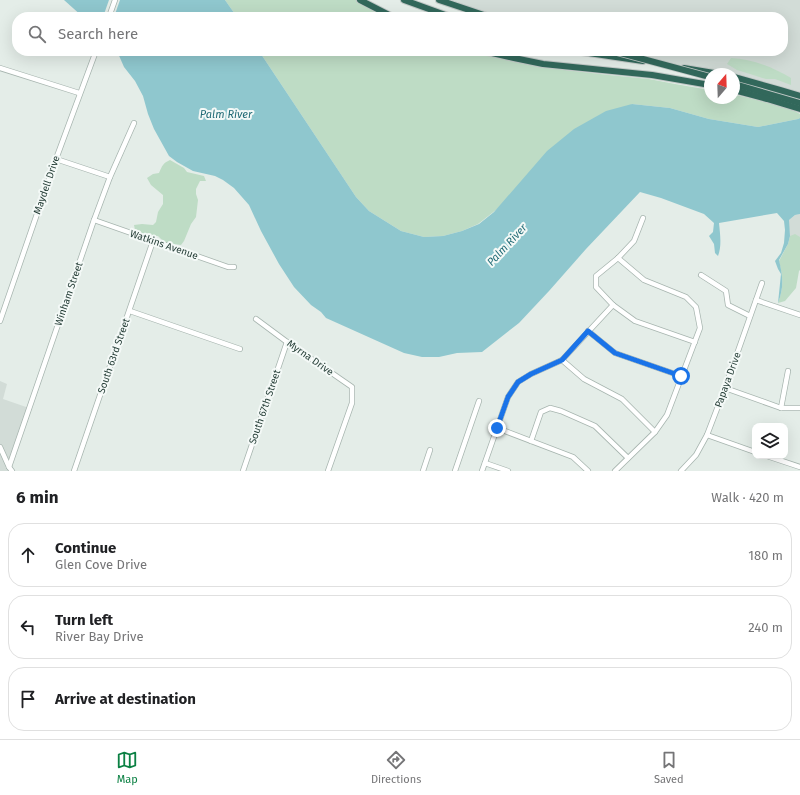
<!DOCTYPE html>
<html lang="en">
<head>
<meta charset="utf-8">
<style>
  body { margin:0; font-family:"Fira Sans",sans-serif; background:#f2f2f2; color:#202124 }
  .controls { position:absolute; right:12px; bottom:12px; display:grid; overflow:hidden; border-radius:8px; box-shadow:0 4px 16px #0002 }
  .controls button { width:36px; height:36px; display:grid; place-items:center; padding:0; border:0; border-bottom:1px solid #e0e0e0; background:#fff; color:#202124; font:20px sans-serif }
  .compass { position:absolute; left:704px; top:68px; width:36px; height:36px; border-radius:50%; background:#fff; box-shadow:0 4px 16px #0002; rotate:19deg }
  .stop { position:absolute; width:12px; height:12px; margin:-9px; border:3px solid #1a73e8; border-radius:50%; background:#fff }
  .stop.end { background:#1a73e8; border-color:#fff; box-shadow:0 1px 4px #0008 }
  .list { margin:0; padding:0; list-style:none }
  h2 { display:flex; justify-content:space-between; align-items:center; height:52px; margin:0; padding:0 16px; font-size:17px }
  h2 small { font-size:13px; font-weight:400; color:#757577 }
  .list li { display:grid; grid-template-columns:26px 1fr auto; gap:12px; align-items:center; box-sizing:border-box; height:64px; margin:0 8px 8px; padding:0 8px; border:1px solid #e0e0e0; border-radius:16px }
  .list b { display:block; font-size:15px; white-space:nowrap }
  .list p { margin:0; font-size:13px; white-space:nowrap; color:#757577 }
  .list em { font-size:13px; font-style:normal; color:#757577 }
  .icon { flex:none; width:22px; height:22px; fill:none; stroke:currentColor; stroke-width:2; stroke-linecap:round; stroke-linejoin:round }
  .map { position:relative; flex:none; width:800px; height:471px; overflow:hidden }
  .search { position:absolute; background:#fff; box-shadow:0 4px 16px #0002; left:12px; right:12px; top:12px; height:44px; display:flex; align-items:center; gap:10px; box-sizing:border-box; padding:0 14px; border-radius:16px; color:#757577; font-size:15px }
  .sheet { height:268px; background:#fff }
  nav { display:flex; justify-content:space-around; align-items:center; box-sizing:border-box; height:56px; border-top:1px solid #e0e0e0; background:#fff; font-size:11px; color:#757577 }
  nav a { display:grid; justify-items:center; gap:2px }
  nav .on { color:#0b8043 }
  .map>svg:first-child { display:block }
  .built { fill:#d2dcd7 }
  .green { fill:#bedcc5 }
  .water { fill:#8fc7ce }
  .pier { fill:#e4ede8 }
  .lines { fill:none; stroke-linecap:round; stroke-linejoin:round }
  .minor-casing { stroke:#a7b5af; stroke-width:6 }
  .highway-casing { stroke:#c2c9c7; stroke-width:8 }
  .minor { stroke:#fff; stroke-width:4.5 }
  .highway { stroke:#32685b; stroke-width:6 }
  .highway-bridge-casing { stroke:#c2c9c7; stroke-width:8; stroke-linecap:butt }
  .highway-bridge { stroke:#32685b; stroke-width:6 }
  .route { stroke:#1a73e8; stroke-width:5 }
  .labels { text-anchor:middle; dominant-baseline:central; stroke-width:4; stroke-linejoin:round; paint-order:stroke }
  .street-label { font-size:10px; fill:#243d36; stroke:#f4f9f7 }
  .water-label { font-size:11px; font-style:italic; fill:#216b76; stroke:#f4f9f7 }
</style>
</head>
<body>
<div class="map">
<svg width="800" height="471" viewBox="0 0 800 471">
  <rect width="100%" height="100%" fill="#e4ede8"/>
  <g class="built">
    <polygon points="440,0 800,0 800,95 734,76 734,74 724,74 666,64 622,55 606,51 783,51 783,17 491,17"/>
    <polygon points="800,214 800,242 790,236 789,228 789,220 795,215"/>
    <polygon points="0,381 7,384 3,399 29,408 9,465 0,446"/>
    <polygon points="0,449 12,471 0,471"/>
  </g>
  <g class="green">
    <polygon points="225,0 358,0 396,17 237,17"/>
    <path d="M259,51H488L518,59L565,70L609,75L649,79L675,84L710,90V98H734V95C752,98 785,104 800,114V118L798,119L758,127L709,119L670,108L632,104L478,224L462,231L443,236L424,237L401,231L369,211L356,197Z"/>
    <path d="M731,58C752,59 773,67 791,78V85L775,79H766L750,74L737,70L727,64Z"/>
    <path d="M170,160L184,168L187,172L204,176L206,181H200L196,189V194L198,200L196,217L191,224L184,241L181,245L167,243L162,240L158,236L147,235L135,230L134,225L142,224L153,225L156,222L158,212L163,204V195L151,185L147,178L153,174L159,173C162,166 163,163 170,160Z"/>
    <path d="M795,234L800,237V270L799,271L796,288L785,301L778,303C784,287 783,277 779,261L788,244L790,236Z"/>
  </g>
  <g class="water">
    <polygon points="64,0 225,0 237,17 83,17"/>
    <path d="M117,51H259L356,197L369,211L401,231L424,237L443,236L462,231L479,224L494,212L547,151L574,129L606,111L632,104L670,108L709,119L758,127L798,119L800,118V214L795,215L789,220L790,236L788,244L779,260C783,277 784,287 778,303L781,274L778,269L775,261L781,253L784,243L785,230L784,221L777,213L719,223C720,233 722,246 718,256L715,253L714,244L709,236L713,232L714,223L704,214L661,198L640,192L586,249L549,291L519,323L482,352L457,353L439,357H422L404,353L326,318L321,312L311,305L294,287L279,264L261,231L249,205L234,188L223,180L215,176L193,171L177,162L169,156L154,129L148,114L143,96L135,81L124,67Z"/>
  </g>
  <polygon class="pier" points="109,0 120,0 114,17 103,17"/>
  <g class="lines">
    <g class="minor-casing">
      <g id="minor">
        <polyline points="109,17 115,0"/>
        <polyline points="0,68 79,93"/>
        <polyline points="56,159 110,177"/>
        <polyline points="643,218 634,241 618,258 596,276 596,287 613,305 635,321 695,342"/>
        <polyline points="94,220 228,267 234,267"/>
        <polyline points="701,275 726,291 728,305 750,316"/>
        <polyline points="756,300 800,315"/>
        <polyline points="130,311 240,349"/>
        <polyline points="256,319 287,342 352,387 352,403 328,471"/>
        <polyline points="0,321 56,159 96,51"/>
        <polyline points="588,331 615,353 681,376"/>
        <polyline points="562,360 584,379 622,399 655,432"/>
        <polyline points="725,388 781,408 800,408"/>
        <polyline points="781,408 788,371"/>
        <polyline points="497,428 573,457 588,471"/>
        <polyline points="707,435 755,452"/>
        <polyline points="531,441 541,412 550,408 561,411 595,426 628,458"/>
        <polyline points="0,447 9,467 12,471"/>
        <polyline points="767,456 800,467"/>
        <polyline points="485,463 508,471"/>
        <polyline points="9,467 94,220 110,177 134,123"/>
        <polyline points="74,471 153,241"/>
        <polyline points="243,471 287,342"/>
        <polyline points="423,471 430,450"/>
        <polyline points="455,471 479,401"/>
        <polyline points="482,471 508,397 518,382 531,374 562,360 613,305"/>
        <polyline points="615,471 655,432 667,415 700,328 696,307 686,297 644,280 618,258"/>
        <polyline points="681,471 696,455 707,435 725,388 762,283"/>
      </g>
    </g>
    <g class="highway-casing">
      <g id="highway">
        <polyline points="360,0 393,17"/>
        <polyline points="404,0 451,17"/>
        <polyline points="439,0 490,17"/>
        <polyline points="483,51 514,58 543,64 652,75 710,85"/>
        <polyline points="575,51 643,61"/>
        <polyline points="684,68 720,74"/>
        <polyline points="734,77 780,90 800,96"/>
        <polyline points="734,84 800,103"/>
        <polyline points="734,90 767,99 800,109"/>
      </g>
    </g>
    <use href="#minor" class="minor"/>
    <use href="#highway" class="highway"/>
    <g class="highway-bridge-casing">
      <polyline id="highway-bridge" points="613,51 710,77"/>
    </g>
    <use href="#highway-bridge" class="highway-bridge"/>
  </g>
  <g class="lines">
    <polyline class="route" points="497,428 508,397 518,382 531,374 562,360 588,331 615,353 681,376"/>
  </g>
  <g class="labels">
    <g class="street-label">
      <text transform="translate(47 185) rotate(-71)">Maydell Drive</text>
      <text transform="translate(164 245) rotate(19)">Watkins Avenue</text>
      <text transform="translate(69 294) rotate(-71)">Winham Street</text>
      <text transform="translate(114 356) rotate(-71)">South 63rd Street</text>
      <text transform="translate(310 358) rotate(35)">Myrna Drive</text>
      <text transform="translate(728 380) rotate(-70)">Papaya Drive</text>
      <text transform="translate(265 407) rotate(-71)">South 67th Street</text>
    </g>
    <g class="water-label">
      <text x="226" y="114">Palm River</text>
      <text transform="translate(507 245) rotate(-47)">Palm River</text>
    </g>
  </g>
</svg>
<div class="controls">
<button><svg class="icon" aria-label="layers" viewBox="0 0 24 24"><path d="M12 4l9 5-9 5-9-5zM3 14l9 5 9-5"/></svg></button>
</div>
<svg class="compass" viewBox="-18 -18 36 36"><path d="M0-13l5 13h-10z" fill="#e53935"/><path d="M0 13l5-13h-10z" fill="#757577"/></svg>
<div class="stop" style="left:681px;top:376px"></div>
<div class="stop end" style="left:497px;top:428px"></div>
<div class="search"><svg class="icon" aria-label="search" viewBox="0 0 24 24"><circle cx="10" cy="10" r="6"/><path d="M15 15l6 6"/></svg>Search here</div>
</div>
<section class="sheet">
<h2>6 min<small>Walk · 420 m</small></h2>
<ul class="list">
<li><svg class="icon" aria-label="ahead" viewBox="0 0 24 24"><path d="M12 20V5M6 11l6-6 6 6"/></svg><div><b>Continue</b><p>Glen Cove Drive</p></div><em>180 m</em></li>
<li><svg class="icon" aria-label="left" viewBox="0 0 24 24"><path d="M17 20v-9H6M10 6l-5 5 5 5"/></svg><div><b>Turn left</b><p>River Bay Drive</p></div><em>240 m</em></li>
<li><svg class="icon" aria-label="arrive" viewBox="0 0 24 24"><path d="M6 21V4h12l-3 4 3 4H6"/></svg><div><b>Arrive at destination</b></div></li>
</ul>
</section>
<nav>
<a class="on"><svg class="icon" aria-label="map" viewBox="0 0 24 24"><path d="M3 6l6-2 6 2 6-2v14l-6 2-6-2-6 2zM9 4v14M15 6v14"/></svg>Map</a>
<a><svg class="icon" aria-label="directions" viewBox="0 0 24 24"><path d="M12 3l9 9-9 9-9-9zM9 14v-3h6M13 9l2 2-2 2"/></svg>Directions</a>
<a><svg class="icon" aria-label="saved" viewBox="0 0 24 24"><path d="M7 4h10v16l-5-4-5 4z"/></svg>Saved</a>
</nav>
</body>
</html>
